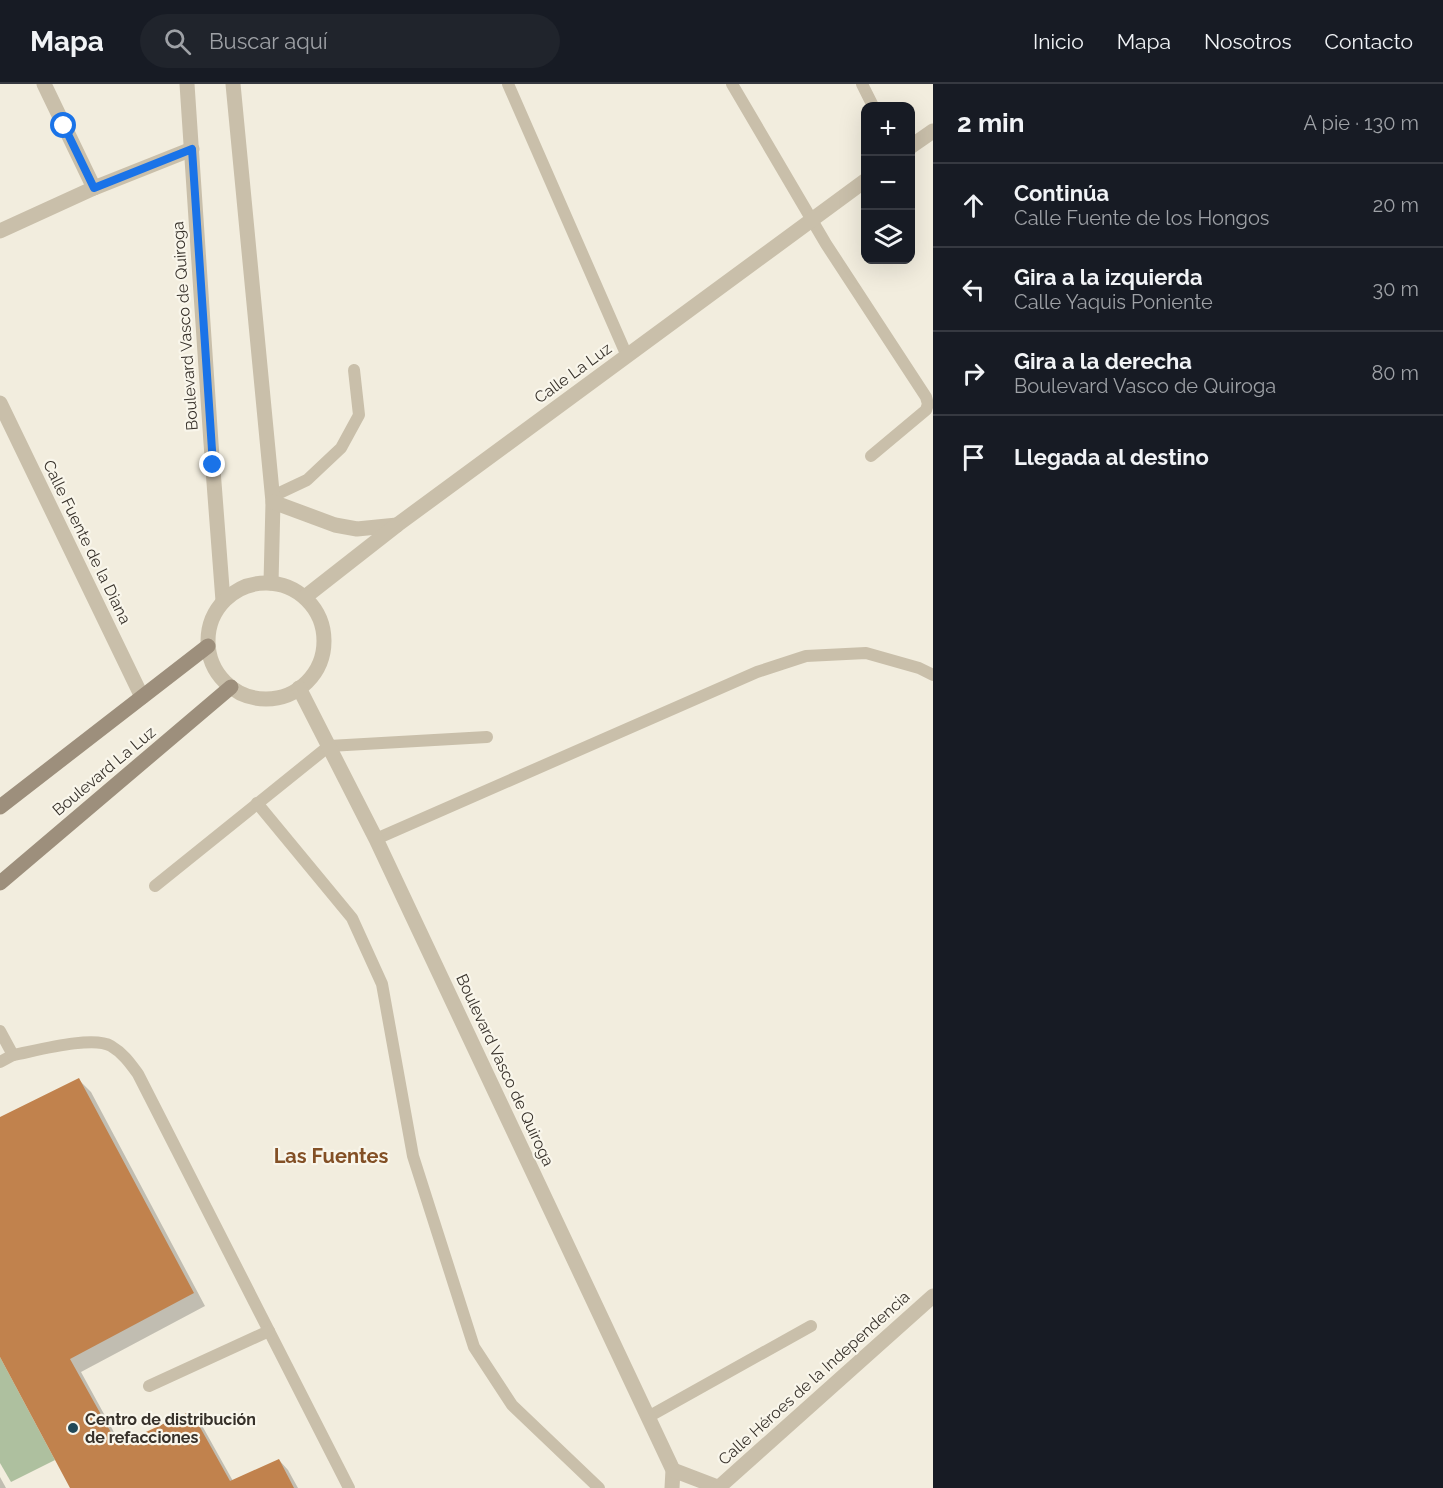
<!DOCTYPE html>
<html lang="es">
<head>
<meta charset="utf-8">
<style>
  body { margin:0; font-family:Raleway,sans-serif; background:#20242c; color:#f1f3f6 }
  .controls { position:absolute; right:18px; top:18px; display:grid; overflow:hidden; border-radius:12px; box-shadow:0 6px 24px #0002 }
  .controls button { width:54px; height:54px; display:grid; place-items:center; padding:0; border:0; border-bottom:2px solid #363941; background:#171b24; color:#f1f3f6; font:30px sans-serif }
  .stop { position:absolute; width:18px; height:18px; margin:-14px; border:4px solid #1a73e8; border-radius:50%; background:#fff }
  .stop.end { background:#1a73e8; border-color:#fff; box-shadow:0 2px 6px #0008 }
  .list { margin:0; padding:0; list-style:none }
  h2 { display:flex; justify-content:space-between; align-items:center; height:78px; margin:0; padding:0 24px; font-size:26px }
  h2 small { font-size:20px; font-weight:400; color:#9ea1a6 }
  .list li { display:grid; grid-template-columns:39px 1fr auto; gap:18px; align-items:center; box-sizing:border-box; height:84px; padding:0 24px; border-top:2px solid #363941 }
  .list b { display:block; font-size:22px; white-space:nowrap }
  .list p { margin:0; font-size:20px; white-space:nowrap; color:#9ea1a6 }
  .list em { font-size:20px; font-style:normal; color:#9ea1a6 }
  .icon { flex:none; width:33px; height:33px; fill:none; stroke:currentColor; stroke-width:2; stroke-linecap:round; stroke-linejoin:round }
  .map { position:relative; flex:none; width:933px; height:1404px; overflow:hidden }
  header { display:flex; align-items:center; gap:36px; box-sizing:border-box; height:84px; padding:0 30px; background:#171b24; border-bottom:2px solid #363941 }
  header strong { font-size:28px }
  nav { display:flex; gap:33px; margin-inline-start:auto; font-size:21px }
  .search { width:420px; height:54px; background:#20242c; display:flex; align-items:center; gap:15px; box-sizing:border-box; padding:0 21px; border-radius:33px; color:#9ea1a6; font-size:22px }
  main { display:flex }
  aside { flex:1; background:#171b24 }
  .map>svg:first-child { display:block }
  .green { fill:#aec09f }
  .shadow { fill:#0003 }
  .building { fill:#c1824d }
  .lines { fill:none; stroke-linecap:round; stroke-linejoin:round }
  .service { stroke:#c9bfaa; stroke-width:12 }
  .minor { stroke:#c9bfaa; stroke-width:15 }
  .tertiary { stroke:#c9bfaa; stroke-width:15 }
  .secondary { stroke:#9d8f7c; stroke-width:15 }
  .route { stroke:#1a73e8; stroke-width:8 }
  .poi-dot { fill:#214857; stroke:#f9f6eb; stroke-width:2 }
  .labels { text-anchor:middle; dominant-baseline:central; stroke-width:4.5; stroke-linejoin:round; paint-order:stroke }
  .street-label { font-size:16px; fill:#37312a; stroke:#f9f6eb }
  .poi-label { font-size:16px; font-weight:bold; fill:#37312a; stroke:#f9f6eb; text-anchor:start }
  .quarter-label { font-size:20px; font-weight:bold; fill:#835026; stroke:#f9f6eb }
</style>
</head>
<body>
<header>
<strong>Mapa</strong>
<div class="search"><svg class="icon" aria-label="search" viewBox="0 0 24 24"><circle cx="10" cy="10" r="6"/><path d="M15 15l6 6"/></svg>Buscar aquí</div>
<nav><a>Inicio</a><a>Mapa</a><a>Nosotros</a><a>Contacto</a></nav>
</header>
<main>
<div class="map">
<svg width="933" height="1404" viewBox="0 0 933 1404">
  <rect width="100%" height="100%" fill="#f2edde"/>
  <polygon class="green" points="0,1273 55,1376 11,1398 0,1379"/>
  <g class="shadow">
    <polygon points="79,996 91,1008 205,1222 81,1288 121,1361 191,1329 200,1338 233,1397 279,1376 288,1386 298,1404 72,1404 0,1269 0,1035"/>
    <polygon points="0,1393 6,1404 0,1404"/>
  </g>
  <polygon class="building" points="79,994 194,1209 70,1275 118,1361 191,1327 230,1397 279,1375 294,1404 70,1404 0,1273 0,1033"/>
  <g class="lines">
    <g class="service">
      <polyline points="508,0 627,272"/>
      <polyline points="732,0 826,160 926,313 928,320 926,326 871,372"/>
      <polyline points="862,0 873,22"/>
      <polyline points="273,412 307,396 341,364 359,331 354,286"/>
      <polyline points="257,719 352,834 382,900 413,1072 474,1263 512,1321 599,1404"/>
      <polyline points="376,755 757,588 806,572 866,569 919,584 933,591"/>
      <polyline points="155,802 329,662 487,653"/>
      <polyline points="0,947 13,971 0,978"/>
      <path d="M13,971C35,967 93,951 111,962C123,969 130,979 138,990L349,1404"/>
      <polyline points="149,1302 269,1247"/>
      <polyline points="648,1333 811,1242"/>
    </g>
    <g class="minor">
      <polyline points="44,0 94,104"/>
      <polyline points="0,147 94,104 192,65"/>
      <polyline points="0,319 142,613"/>
    </g>
    <g class="tertiary">
      <polyline points="187,0 211,359 223,517"/>
      <polyline points="233,0 273,418 271,499"/>
      <polyline points="910,63 933,47"/>
      <polyline points="273,418 335,441 357,445 397,441"/>
      <circle cx="266" cy="557" r="58"/>
      <polyline points="305,513 397,441 866,96"/>
      <polyline points="299,604 376,755 673,1386 672,1404"/>
      <polyline points="673,1386 720,1404"/>
      <polyline points="718,1404 933,1212"/>
    </g>
    <g class="secondary">
      <polyline points="0,723 208,562"/>
      <polyline points="0,799 231,603"/>
    </g>
  </g>
  <g class="lines">
    <polyline class="route" points="64,42 94,104 192,65 213,381"/>
  </g>
  <circle class="poi-dot" cx="73" cy="1344" r="6"/>
  <g class="labels">
    <g class="street-label">
      <text transform="translate(185 242) rotate(-94)">Boulevard Vasco de Quiroga</text>
      <text transform="translate(573 289) rotate(-36)">Calle La Luz</text>
      <text transform="translate(87 458) rotate(64)">Calle Fuente de la Diana</text>
      <text transform="translate(104 687) rotate(-40)">Boulevard La Luz</text>
      <text transform="translate(505 986) rotate(65)">Boulevard Vasco de Quiroga</text>
      <text transform="translate(814 1294) rotate(-42)">Calle Héroes de la Independencia</text>
    </g>
    <g class="poi-label">
      <text x="85" y="1335">Centro de distribución<tspan x="85" dy="18">de refacciones</tspan></text>
    </g>
    <g class="quarter-label">
      <text x="331" y="1072">Las Fuentes</text>
    </g>
  </g>
</svg>
<div class="controls">
<button>+</button>
<button>−</button>
<button><svg class="icon" aria-label="layers" viewBox="0 0 24 24"><path d="M12 4l9 5-9 5-9-5zM3 14l9 5 9-5"/></svg></button>
</div>
<div class="stop" style="left:64px;top:42px"></div>
<div class="stop end" style="left:213px;top:381px"></div>
</div>
<aside>
<h2>2 min<small>A pie · 130 m</small></h2>
<ul class="list">
<li><svg class="icon" aria-label="ahead" viewBox="0 0 24 24"><path d="M12 20V5M6 11l6-6 6 6"/></svg><div><b>Continúa</b><p>Calle Fuente de los Hongos</p></div><em>20 m</em></li>
<li><svg class="icon" aria-label="left" viewBox="0 0 24 24"><path d="M17 20v-9H6M10 6l-5 5 5 5"/></svg><div><b>Gira a la izquierda</b><p>Calle Yaquis Poniente</p></div><em>30 m</em></li>
<li><svg class="icon" aria-label="right" viewBox="0 0 24 24"><path d="M7 20v-9h11M14 6l5 5-5 5"/></svg><div><b>Gira a la derecha</b><p>Boulevard Vasco de Quiroga</p></div><em>80 m</em></li>
<li><svg class="icon" aria-label="arrive" viewBox="0 0 24 24"><path d="M6 21V4h12l-3 4 3 4H6"/></svg><div><b>Llegada al destino</b></div></li>
</ul>
</aside>
</main>
</body>
</html>
